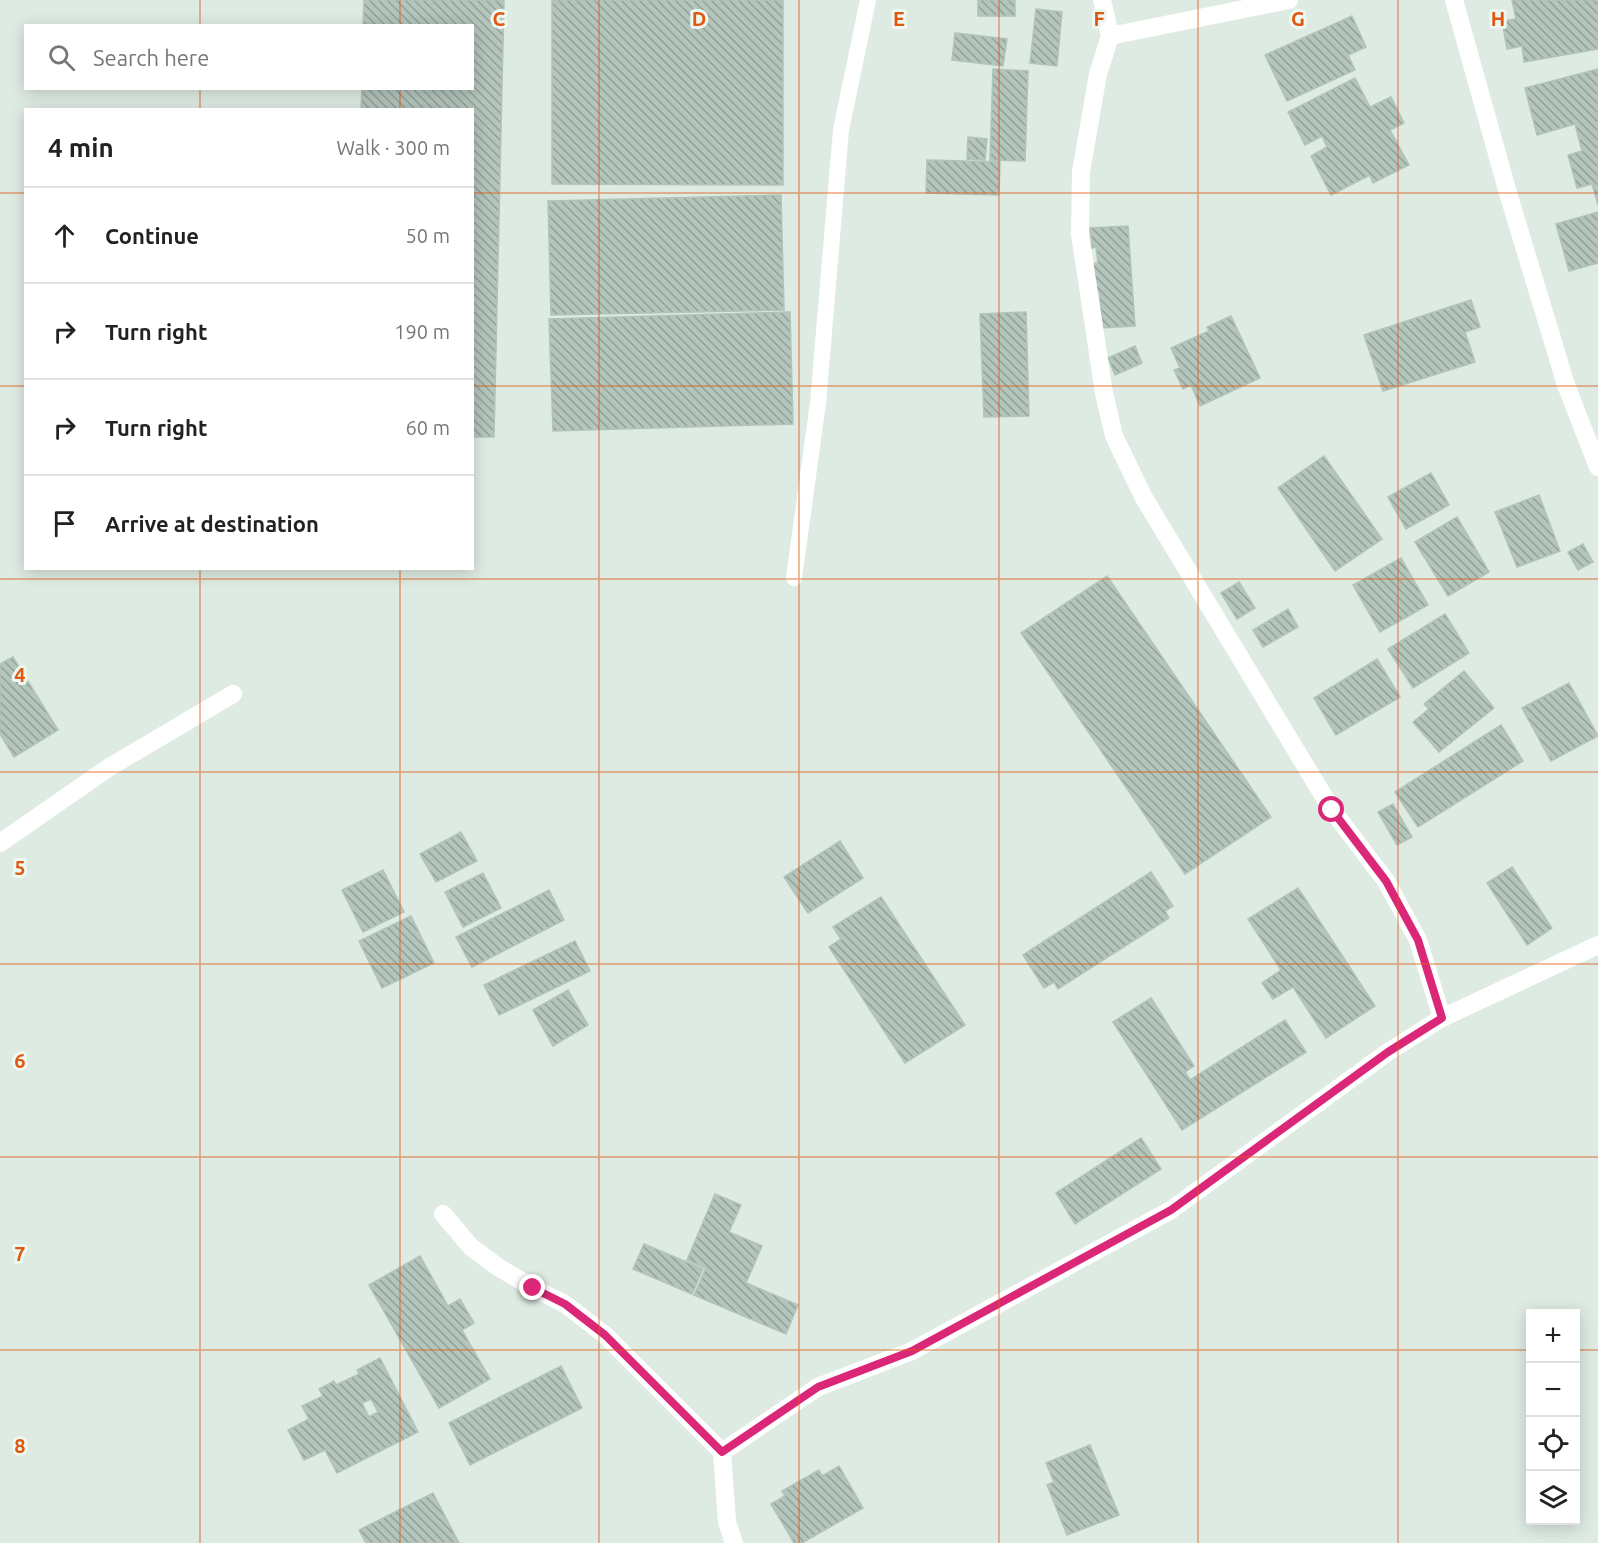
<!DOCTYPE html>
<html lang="en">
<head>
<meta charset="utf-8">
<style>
  body { margin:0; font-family:Ubuntu,sans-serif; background:#f2f2f2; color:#222 }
  .controls { position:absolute; right:18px; bottom:18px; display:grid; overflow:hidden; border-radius:0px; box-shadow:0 3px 15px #0003 }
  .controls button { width:54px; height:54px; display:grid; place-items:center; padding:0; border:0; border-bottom:2px solid #e0e0e0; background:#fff; color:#222; font:30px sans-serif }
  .stop { position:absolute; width:18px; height:18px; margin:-14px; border:4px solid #db2777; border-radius:50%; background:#fff }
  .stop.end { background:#db2777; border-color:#fff; box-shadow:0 2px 6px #0008 }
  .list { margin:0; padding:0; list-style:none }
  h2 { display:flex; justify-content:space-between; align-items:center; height:78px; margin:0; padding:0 24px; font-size:26px }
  h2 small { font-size:20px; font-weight:400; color:#767676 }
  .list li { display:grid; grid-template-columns:39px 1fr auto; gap:18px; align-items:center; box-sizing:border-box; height:96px; padding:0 24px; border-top:2px solid #e0e0e0 }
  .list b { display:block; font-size:22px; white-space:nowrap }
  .list em { font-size:20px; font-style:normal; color:#767676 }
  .icon { flex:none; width:33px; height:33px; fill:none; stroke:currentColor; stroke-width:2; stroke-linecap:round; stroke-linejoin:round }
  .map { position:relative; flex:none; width:1598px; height:1543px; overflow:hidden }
  .search { position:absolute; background:#fff; box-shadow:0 3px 15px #0003; left:24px; top:24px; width:450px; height:66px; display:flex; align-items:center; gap:15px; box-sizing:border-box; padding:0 21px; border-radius:0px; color:#767676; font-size:22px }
  .panel { position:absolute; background:#fff; box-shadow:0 3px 15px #0003; left:24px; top:108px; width:450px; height:462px; border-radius:0px }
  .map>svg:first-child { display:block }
  .building { fill:url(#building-back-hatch); stroke:#b1c4b9; stroke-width:1.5; fill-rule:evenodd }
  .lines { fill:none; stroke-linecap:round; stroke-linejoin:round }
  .lane { stroke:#fff; stroke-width:16 }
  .street { stroke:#fff; stroke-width:18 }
  .route { stroke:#db2777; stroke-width:8 }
  .grid { fill:none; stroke:#de580e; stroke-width:1.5; stroke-opacity:0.55 }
  .grid-label { font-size:20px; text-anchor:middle; font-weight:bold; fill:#de580e; stroke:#eff7f2; stroke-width:6; stroke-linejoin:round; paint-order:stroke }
</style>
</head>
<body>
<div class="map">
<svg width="1598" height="1543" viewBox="0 0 1598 1543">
  <defs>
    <pattern id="building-back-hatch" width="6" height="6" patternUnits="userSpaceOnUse" patternTransform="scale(1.5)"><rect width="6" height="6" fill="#b4c5bc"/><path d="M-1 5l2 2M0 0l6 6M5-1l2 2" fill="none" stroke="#92a199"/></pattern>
  </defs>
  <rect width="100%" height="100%" fill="#deebe3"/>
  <g class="building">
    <polygon points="364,0 504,0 494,437 472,437 472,110 361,110 362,88 472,88 472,26 363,26"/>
    <polygon points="552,0 783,0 783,185 552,184"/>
    <rect x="978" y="0" width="37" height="16"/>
    <polygon points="1512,0 1598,0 1598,49 1524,62 1522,46 1507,49 1502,21 1516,19"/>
    <polygon points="1036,9 1062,12 1057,66 1030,63"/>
    <polygon points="1352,16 1366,47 1348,55 1355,70 1287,101 1265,55"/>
    <polygon points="955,33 1007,39 1003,66 952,60"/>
    <polygon points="993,69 1028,71 1025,161 990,160"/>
    <polygon points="1598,69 1598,205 1592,184 1577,188 1568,155 1582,151 1575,124 1537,135 1525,88"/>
    <polygon points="1355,78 1370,107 1391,97 1404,123 1390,130 1409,165 1373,183 1370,175 1331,195 1311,156 1327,147 1322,136 1305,145 1288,112"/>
    <polygon points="968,137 987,139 985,160 967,159"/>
    <polygon points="927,160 1000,162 999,195 926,193"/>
    <polygon points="781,195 784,310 551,315 548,201"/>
    <polygon points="1598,212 1598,263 1569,271 1556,224"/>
    <polygon points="1128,226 1135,326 1102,328 1099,291 1093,292 1091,264 1098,263 1096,247 1092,248 1090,228"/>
    <polygon points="1471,300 1480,327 1465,332 1475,362 1383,391 1364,335"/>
    <polygon points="790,312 793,424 553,431 549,319"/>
    <polygon points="1026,312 1029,416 984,417 980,314"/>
    <polygon points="1231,316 1260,378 1200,406 1191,385 1183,389 1174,370 1180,368 1171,348 1209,331 1207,327"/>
    <polygon points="1135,346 1142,363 1115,375 1108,358"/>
    <polygon points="1324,456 1382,539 1335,571 1278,488"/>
    <polygon points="1431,473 1449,505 1406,529 1388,497"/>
    <polygon points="1539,495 1560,551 1517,567 1495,512"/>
    <polygon points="1457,517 1489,572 1448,596 1415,542"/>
    <polygon points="1583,544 1593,562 1578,570 1568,552"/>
    <polygon points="1401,558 1428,605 1380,632 1353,585"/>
    <polygon points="1107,576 1271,817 1185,874 1021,633"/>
    <polygon points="1239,582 1255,608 1237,619 1221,593"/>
    <polygon points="1288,609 1298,627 1263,647 1253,630"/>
    <polygon points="1445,614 1469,653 1413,688 1388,649"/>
    <polygon points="13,657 58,730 14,757 0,734 0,664"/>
    <polygon points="1377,659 1400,697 1336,735 1314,698"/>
    <polygon points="1464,671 1494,708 1439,752 1413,722 1429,709 1424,704"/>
    <polygon points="1569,683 1598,736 1551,761 1522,708"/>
    <polygon points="1501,725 1523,761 1418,827 1395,792"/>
    <polygon points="1393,804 1412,837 1397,845 1378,812"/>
    <polygon points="461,832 477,861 436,882 420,854"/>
    <polygon points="840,841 863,878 808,913 784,877"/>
    <polygon points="1512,867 1552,928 1527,945 1487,883"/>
    <polygon points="383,870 404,912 363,932 342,890"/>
    <polygon points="1151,872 1173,906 1165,911 1169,918 1058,989 1054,982 1044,988 1023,955"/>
    <polygon points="483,873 501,908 463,927 445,892"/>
    <polygon points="1298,888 1375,1006 1326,1038 1293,987 1273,999 1262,983 1281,970 1248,919"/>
    <polygon points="549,890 564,920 472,967 456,937"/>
    <polygon points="881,897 965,1025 905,1063 829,947 841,939 833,927"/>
    <polygon points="411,916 434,963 382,988 359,941"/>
    <polygon points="575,941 590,971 499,1015 484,985"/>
    <polygon points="568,990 588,1025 553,1046 533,1010"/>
    <polygon points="1151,998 1194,1066 1185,1072 1190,1080 1285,1020 1306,1052 1182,1130 1113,1022"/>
    <polygon points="1141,1138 1161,1169 1075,1224 1056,1193"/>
    <polygon points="715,1194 741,1205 729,1232 762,1246 746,1283 798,1305 786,1334 694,1295 706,1268 687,1260"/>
    <polygon points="644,1244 703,1269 692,1294 633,1269"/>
    <polygon points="420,1256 448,1306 460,1299 474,1323 462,1330 490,1379 439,1408 369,1285"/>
    <path d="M380,1358L418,1432L337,1473L325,1450L304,1460L288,1430L309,1419L302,1406L323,1396L319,1389L334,1381L336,1385L359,1374L357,1370ZM371,1399L378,1412L369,1417L362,1403Z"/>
    <polygon points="561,1366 582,1408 470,1465 449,1423"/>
    <polygon points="1090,1445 1119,1515 1067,1535 1047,1485 1054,1482 1046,1463"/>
    <polygon points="839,1466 863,1508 802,1543 794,1543 771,1504 785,1496 782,1491 819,1470 822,1476"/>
    <polygon points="433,1493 459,1543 366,1543 359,1530"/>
  </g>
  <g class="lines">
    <polyline class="lane" points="794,578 818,403 841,130 868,0"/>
    <g class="street">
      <polyline points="1454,0 1508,193 1566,385 1598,467"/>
      <polyline points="1110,36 1289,0"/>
      <polyline points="0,843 108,768 233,694"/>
      <polyline points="1442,1018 1598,945"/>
      <polyline points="443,1214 471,1247 498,1267 533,1288 565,1304 605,1335 722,1452"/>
      <polyline points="734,1543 727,1522 722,1452 818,1387 912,1351 1171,1210 1388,1052 1442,1018 1418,940 1386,881 1332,810 1144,498 1114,436 1104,393 1080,234 1081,172 1098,74 1110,36 1102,0"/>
    </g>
  </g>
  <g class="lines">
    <polyline class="route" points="533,1288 565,1304 605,1335 722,1452 818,1387 912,1351 1171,1210 1388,1052 1442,1018 1418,940 1386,881 1332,810"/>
  </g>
  <path class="grid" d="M200,0V26M400,0V26M599,0V1543M799,0V1543M999,0V1543M1198,0V1543M1398,0V1543M200,88V110M400,88V110M0,193H26M472,193H1598M0,386H26M472,386H1598M200,568V1543M400,568V1543M0,579H1598M0,772H1598M0,964H1598M0,1157H1598M0,1350H1530M1576,1350H1598"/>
  <g class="grid-label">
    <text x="499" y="26">C</text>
    <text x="699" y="26">D</text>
    <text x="899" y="26">E</text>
    <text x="1099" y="26">F</text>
    <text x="1298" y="26">G</text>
    <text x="1498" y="26">H</text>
    <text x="20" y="682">4</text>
    <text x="20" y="875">5</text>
    <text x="20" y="1068">6</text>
    <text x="20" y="1261">7</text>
    <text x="20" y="1453">8</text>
  </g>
</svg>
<div class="controls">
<button>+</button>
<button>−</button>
<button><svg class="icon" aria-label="locate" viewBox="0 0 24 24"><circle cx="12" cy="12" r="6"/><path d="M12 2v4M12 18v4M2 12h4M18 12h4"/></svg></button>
<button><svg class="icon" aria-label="layers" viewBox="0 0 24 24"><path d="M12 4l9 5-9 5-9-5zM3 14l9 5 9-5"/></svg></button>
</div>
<div class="stop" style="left:1332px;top:810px"></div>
<div class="stop end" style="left:533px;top:1288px"></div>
<div class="search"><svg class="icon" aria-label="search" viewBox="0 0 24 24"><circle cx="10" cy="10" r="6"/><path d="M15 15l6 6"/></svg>Search here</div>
<section class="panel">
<h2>4 min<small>Walk · 300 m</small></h2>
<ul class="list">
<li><svg class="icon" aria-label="ahead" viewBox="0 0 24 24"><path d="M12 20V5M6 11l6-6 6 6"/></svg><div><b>Continue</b></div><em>50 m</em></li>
<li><svg class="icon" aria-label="right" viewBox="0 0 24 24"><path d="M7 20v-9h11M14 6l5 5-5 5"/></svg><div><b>Turn right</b></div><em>190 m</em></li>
<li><svg class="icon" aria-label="right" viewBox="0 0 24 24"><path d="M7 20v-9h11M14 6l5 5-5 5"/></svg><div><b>Turn right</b></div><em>60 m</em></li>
<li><svg class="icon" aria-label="arrive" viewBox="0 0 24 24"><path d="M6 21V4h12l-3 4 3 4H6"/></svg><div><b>Arrive at destination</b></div></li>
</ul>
</section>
</div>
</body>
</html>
